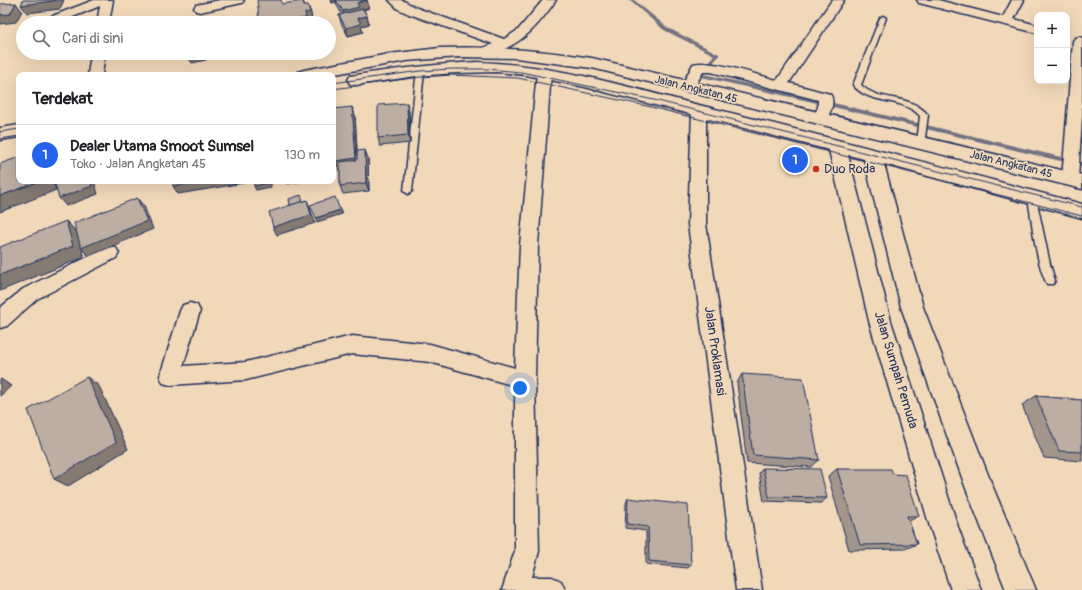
<!DOCTYPE html>
<html lang="id">
<head>
<meta charset="utf-8">
<style>
  body { margin:0; font-family:Pangolin,sans-serif; background:#f2f2f2; color:#202124 }
  .controls { position:absolute; right:12px; top:12px; display:grid; overflow:hidden; border-radius:8px; box-shadow:0 4px 16px #0002 }
  .controls button { width:36px; height:36px; display:grid; place-items:center; padding:0; border:0; border-bottom:1px solid #e0e0e0; background:#fff; color:#202124; font:20px sans-serif }
  .you { position:absolute; left:520px; top:388px; width:14px; height:14px; margin:-10px; border:3px solid #fff; border-radius:50%; background:#1a73e8; box-shadow:0 0 0 6px #1a73e833 }
  .badge { display:grid; place-items:center; width:26px; height:26px; border-radius:50%; background:#2563eb; color:#fff; font-size:13px; font-weight:700 }
  .pin { position:absolute; translate:-50% -50%; border:2px solid #fff; box-shadow:0 1px 4px #0006 }
  .list { margin:0; padding:0; list-style:none }
  h2 { display:flex; justify-content:space-between; align-items:center; height:52px; margin:0; padding:0 16px; font-size:17px }
  h2 small { font-size:13px; font-weight:400; color:#757577 }
  .list li { display:grid; grid-template-columns:26px 1fr auto; gap:12px; align-items:center; box-sizing:border-box; height:60px; padding:0 16px; border-top:1px solid #e0e0e0 }
  .list b { display:block; font-size:15px; white-space:nowrap }
  .list p { margin:0; font-size:13px; white-space:nowrap; color:#757577 }
  .list em { font-size:13px; font-style:normal; color:#757577 }
  .icon { flex:none; width:22px; height:22px; fill:none; stroke:currentColor; stroke-width:2; stroke-linecap:round; stroke-linejoin:round }
  .map { position:relative; flex:none; width:1082px; height:590px; overflow:hidden }
  .search { position:absolute; background:#fff; box-shadow:0 4px 16px #0002; left:16px; top:16px; width:320px; height:44px; display:flex; align-items:center; gap:10px; box-sizing:border-box; padding:0 14px; border-radius:22px; color:#757577; font-size:15px }
  .panel { position:absolute; background:#fff; box-shadow:0 4px 16px #0002; left:16px; top:72px; width:320px; height:112px; border-radius:8px }
  .map>svg:first-child { display:block }
  .lines { fill:none; stroke-linecap:round; stroke-linejoin:round }
  .stream { fill:#707282; fill-rule:evenodd }
  .service-casing { stroke:#1b2f5e; stroke-width:3 }
  .minor-casing { stroke:#1b2f5e; stroke-width:3 }
  .primary-casing { stroke:#1b2f5e; stroke-width:3 }
  .service { fill:#f1d8b9; fill-rule:evenodd }
  .minor { fill:#f1d8b9; fill-rule:evenodd }
  .primary { fill:#f1d8b9; fill-rule:evenodd }
  .tram { stroke:#1b2f5e; stroke-width:1 }
  .wall { fill:#a2968c; stroke:#1b2f5e }
  .shaded-wall { fill:#847a72; stroke:#1b2f5e }
  .building { fill:#bcaea3; stroke:#1b2f5e }
  .poi-dot { fill:#c8321e; stroke:#f1d8b9; stroke-width:1.5 }
  .labels { text-anchor:middle; dominant-baseline:central; stroke-width:3.5; stroke-linejoin:round; paint-order:stroke }
  .far-street-label { font-size:11px; fill:#1b2f5e; stroke:#f1d8b9 }
  .poi-label { font-size:13px; fill:#1b2f5e; stroke:#f1d8b9; text-anchor:start }
  .street-label { font-size:13px; fill:#1b2f5e; stroke:#f1d8b9 }
</style>
</head>
<body>
<div class="map">
<svg width="1082" height="590" viewBox="0 0 1082 590">
  <rect width="100%" height="100%" fill="#f1d8b9"/>
  <filter id="ink" filterUnits="userSpaceOnUse"><feTurbulence type="fractalNoise" baseFrequency=".025" numOctaves="2"/><feDisplacementMap in="SourceGraphic" scale="8" xChannelSelector="R" yChannelSelector="G"/><feConvolveMatrix kernelMatrix="1 2 1 2 8 2 1 2 1" color-interpolation-filters="sRGB"/></filter>
  <g filter="url(#ink)">
    <g class="lines">
      <polygon class="stream" points="629,0 634,0 668,28 719,54 719,56 703,74 808,97 1082,162 1082,166 808,101 697,76 697,74 714,55 664,30"/>
      <g class="service-casing">
        <g id="service">
          <path d="M883,16L886,18L861,85C879,103 911,93 928,115L924,145H918L917,143L920,116C902,96 870,106 853,85L880,18Z"/>
          <polygon points="417,69 423,69 424,71 412,191 408,194 404,191"/>
          <path d="M1032,195L1036,198L1050,264L1055,281L1053,284H1047C1036,264 1032,221 1028,198Z"/>
        </g>
      </g>
      <g class="minor-casing">
        <g id="minor">
          <polygon points="94,0 113,0 109,23 97,23 100,6 58,23 41,23 42,20"/>
          <polygon points="220,0 244,0 242,3 200,12 196,11 194,8 196,5"/>
          <path d="M389,0H402L417,8L504,39L518,30L543,0H556C539,25 525,41 496,53C490,55 485,58 478,56L476,53L478,50L493,44L409,14L398,9Z"/>
          <path d="M832,0H844L789,83L830,94C836,102 830,114 825,121L820,123L815,121L813,118L818,107V100L711,72H703L693,90L688,91L683,90L681,87L693,64C712,59 756,75 777,80Z"/>
          <polygon points="917,0 938,0 1003,17 1012,0 1024,0 1014,19 1037,25 1037,33 919,3"/>
          <polygon points="1080,37 1082,38 1082,117 1078,179 1076,183 1070,185 1064,183 1062,179 1073,41 1075,38"/>
          <polygon points="91,53 105,53 102,75 88,75"/>
          <polygon points="544,69 549,70 551,73 538,245 535,380 539,551 532,577 552,577 561,581 565,590 502,590 515,551 515,386 430,362 352,354 246,380 170,385 163,383 160,376 180,311 183,305 190,303 197,305 200,311 183,366 246,362 352,336 430,344 515,368 520,245 537,73 539,70"/>
          <polygon points="699,106 704,108 706,111 706,224 762,590 736,590 688,224 692,111 694,108"/>
          <polygon points="110,246 116,248 119,253 116,258 37,299 7,326 0,328 0,308 23,289"/>
        </g>
      </g>
      <g class="primary-casing">
        <g id="primary">
          <path d="M440,48C491,46 541,50 592,58L1082,175V189L592,68L516,58L459,57L406,61L330,75H296L298,72L304,70L389,54Z"/>
          <path d="M477,62C558,64 637,90 715,109C838,140 960,171 1082,204V218L884,164L923,307L992,485L1036,590H1006L965,486L901,307L864,159L848,155L891,321L958,527L981,590H951L930,527L869,321L829,150L585,87L526,75L497,72L456,73L416,76L356,85L350,84L348,80L350,76L356,75C396,69 436,64 477,62Z"/>
          <polygon points="19,125 19,137 0,140 0,128"/>
        </g>
      </g>
      <use href="#service" class="service"/>
      <use href="#minor" class="minor"/>
      <use href="#primary" class="primary"/>
      <g class="tram">
        <polyline points="333,83 420,71 451,69 487,69 521,72 654,100 1082,207"/>
        <polyline points="333,89 420,77 451,75 518,78 651,107 1082,216"/>
        <polyline points="0,132 19,129"/>
        <polyline points="0,139 19,136"/>
      </g>
    </g>
    <g class="wall">
      <polygon points="331,0 367,0 369,8 364,10 367,16 369,24 361,26 363,32 348,36 341,23 339,15 342,14 337,6 336,2 332,3"/>
      <polygon points="352,107 355,115 357,151 368,158 369,191 343,194 340,186 340,169 339,169 336,162"/>
      <polygon points="409,111 410,143 380,146 378,138"/>
      <polygon points="742,374 819,460 811,467 747,463 737,383"/>
      <polygon points="1036,396 1082,400 1082,461 1044,458 1022,405"/>
      <polygon points="763,468 827,498 821,503 764,501 759,473"/>
      <polygon points="837,469 893,474 919,516 909,521 917,544 905,549 849,550 828,476"/>
      <polygon points="628,498 691,565 688,568 646,564 646,531 625,528 626,503"/>
    </g>
    <g class="shaded-wall">
      <polygon points="55,0 64,0 60,9 27,13 21,5"/>
      <polygon points="331,0 336,0 336,2 332,3"/>
      <polygon points="367,0 369,8 360,10 345,19 343,11 357,3"/>
      <polygon points="303,1 306,9 308,5 311,13 312,20 308,21 308,23 274,23 305,13"/>
      <polygon points="16,3 22,11 16,22 0,24 0,15"/>
      <polygon points="367,16 369,24 361,26 363,32 348,36 346,28 358,18"/>
      <polygon points="198,53 206,53 206,60 192,63 187,55"/>
      <polygon points="407,103 409,111 410,143 408,135"/>
      <polygon points="352,107 355,115 358,166 339,169 336,162 333,163 333,155 335,154"/>
      <polygon points="365,150 368,158 369,191 366,183"/>
      <polygon points="40,181 53,181 56,190 0,212 0,196"/>
      <polygon points="90,181 94,181 98,194 66,206 59,198"/>
      <polygon points="202,181 244,181 244,183 178,194 173,186"/>
      <polygon points="269,181 271,181 271,187 256,190 254,186"/>
      <polygon points="285,181 303,181 287,184"/>
      <polygon points="137,198 144,206 153,229 89,256 82,249 84,257 0,291 0,275 66,221 77,232"/>
      <polygon points="307,200 310,208 315,223 277,235 273,227"/>
      <polygon points="340,210 342,214 317,222 316,218"/>
      <polygon points="87,377 99,386 128,449 68,486 54,479"/>
      <polygon points="1,379 11,386 0,396 0,380"/>
    </g>
    <g class="building">
      <polygon points="23,0 55,0 54,1 21,5"/>
      <polygon points="257,0 281,0 282,4 303,1 304,5 308,5 310,12 305,13 306,18 274,23 259,23 258,8"/>
      <polygon points="336,0 367,0 357,3 359,7 343,11"/>
      <polygon points="16,3 10,14 0,15 0,4"/>
      <polygon points="363,9 367,16 358,18 361,24 346,28 339,15"/>
      <polygon points="187,53 198,53 187,55"/>
      <polygon points="407,103 408,135 378,138 378,105"/>
      <polygon points="352,107 356,158 336,161 335,154 333,155 333,109"/>
      <polygon points="365,150 366,183 340,186 340,162 357,160 357,151"/>
      <polygon points="19,157 19,181 40,181 0,196 0,164"/>
      <polygon points="54,181 90,181 92,186 59,198"/>
      <polygon points="173,181 202,181 173,186"/>
      <polygon points="254,181 269,181 269,183 254,186"/>
      <polygon points="301,195 303,202 290,205 289,199"/>
      <polygon points="335,197 340,210 316,218 310,205"/>
      <polygon points="137,198 147,221 81,248 74,223"/>
      <polygon points="307,200 311,215 273,227 269,212"/>
      <polygon points="66,221 73,246 0,275 0,247"/>
      <polygon points="742,374 803,378 819,460 753,455"/>
      <polygon points="87,377 116,442 54,479 28,410"/>
      <polygon points="1036,396 1082,400 1082,452 1059,451"/>
      <polygon points="763,468 820,469 827,498 769,497"/>
      <polygon points="837,469 891,469 893,474 906,475 919,516 907,516 917,544 860,545"/>
      <polygon points="628,498 688,505 691,565 649,561 648,527 627,524"/>
    </g>
  </g>
  <circle class="poi-dot" cx="816" cy="169" r="4"/>
  <g class="labels">
    <g class="far-street-label">
      <text transform="translate(696 89) rotate(14)">Jalan Angkatan 45</text>
      <text transform="translate(1011 164) rotate(14)">Jalan Angkatan 45</text>
    </g>
    <g class="poi-label">
      <text x="824" y="169">Duo Roda</text>
    </g>
    <g class="street-label">
      <text transform="translate(715 351) rotate(82)">Jalan Proklamasi</text>
      <text transform="translate(896 370) rotate(73)">Jalan Sumpah Pemuda</text>
    </g>
  </g>
</svg>
<div class="controls">
<button>+</button>
<button>−</button>
</div>
<div class="you"></div>
<div class="pin badge" style="left:795px;top:160px">1</div>
<div class="search"><svg class="icon" aria-label="search" viewBox="0 0 24 24"><circle cx="10" cy="10" r="6"/><path d="M15 15l6 6"/></svg>Cari di sini</div>
<section class="panel">
<h2>Terdekat<small></small></h2>
<ul class="list">
<li><span class="badge">1</span><div><b>Dealer Utama Smoot Sumsel</b><p>Toko · Jalan Angkatan 45</p></div><em>130 m</em></li>
</ul>
</section>
</div>
</body>
</html>
